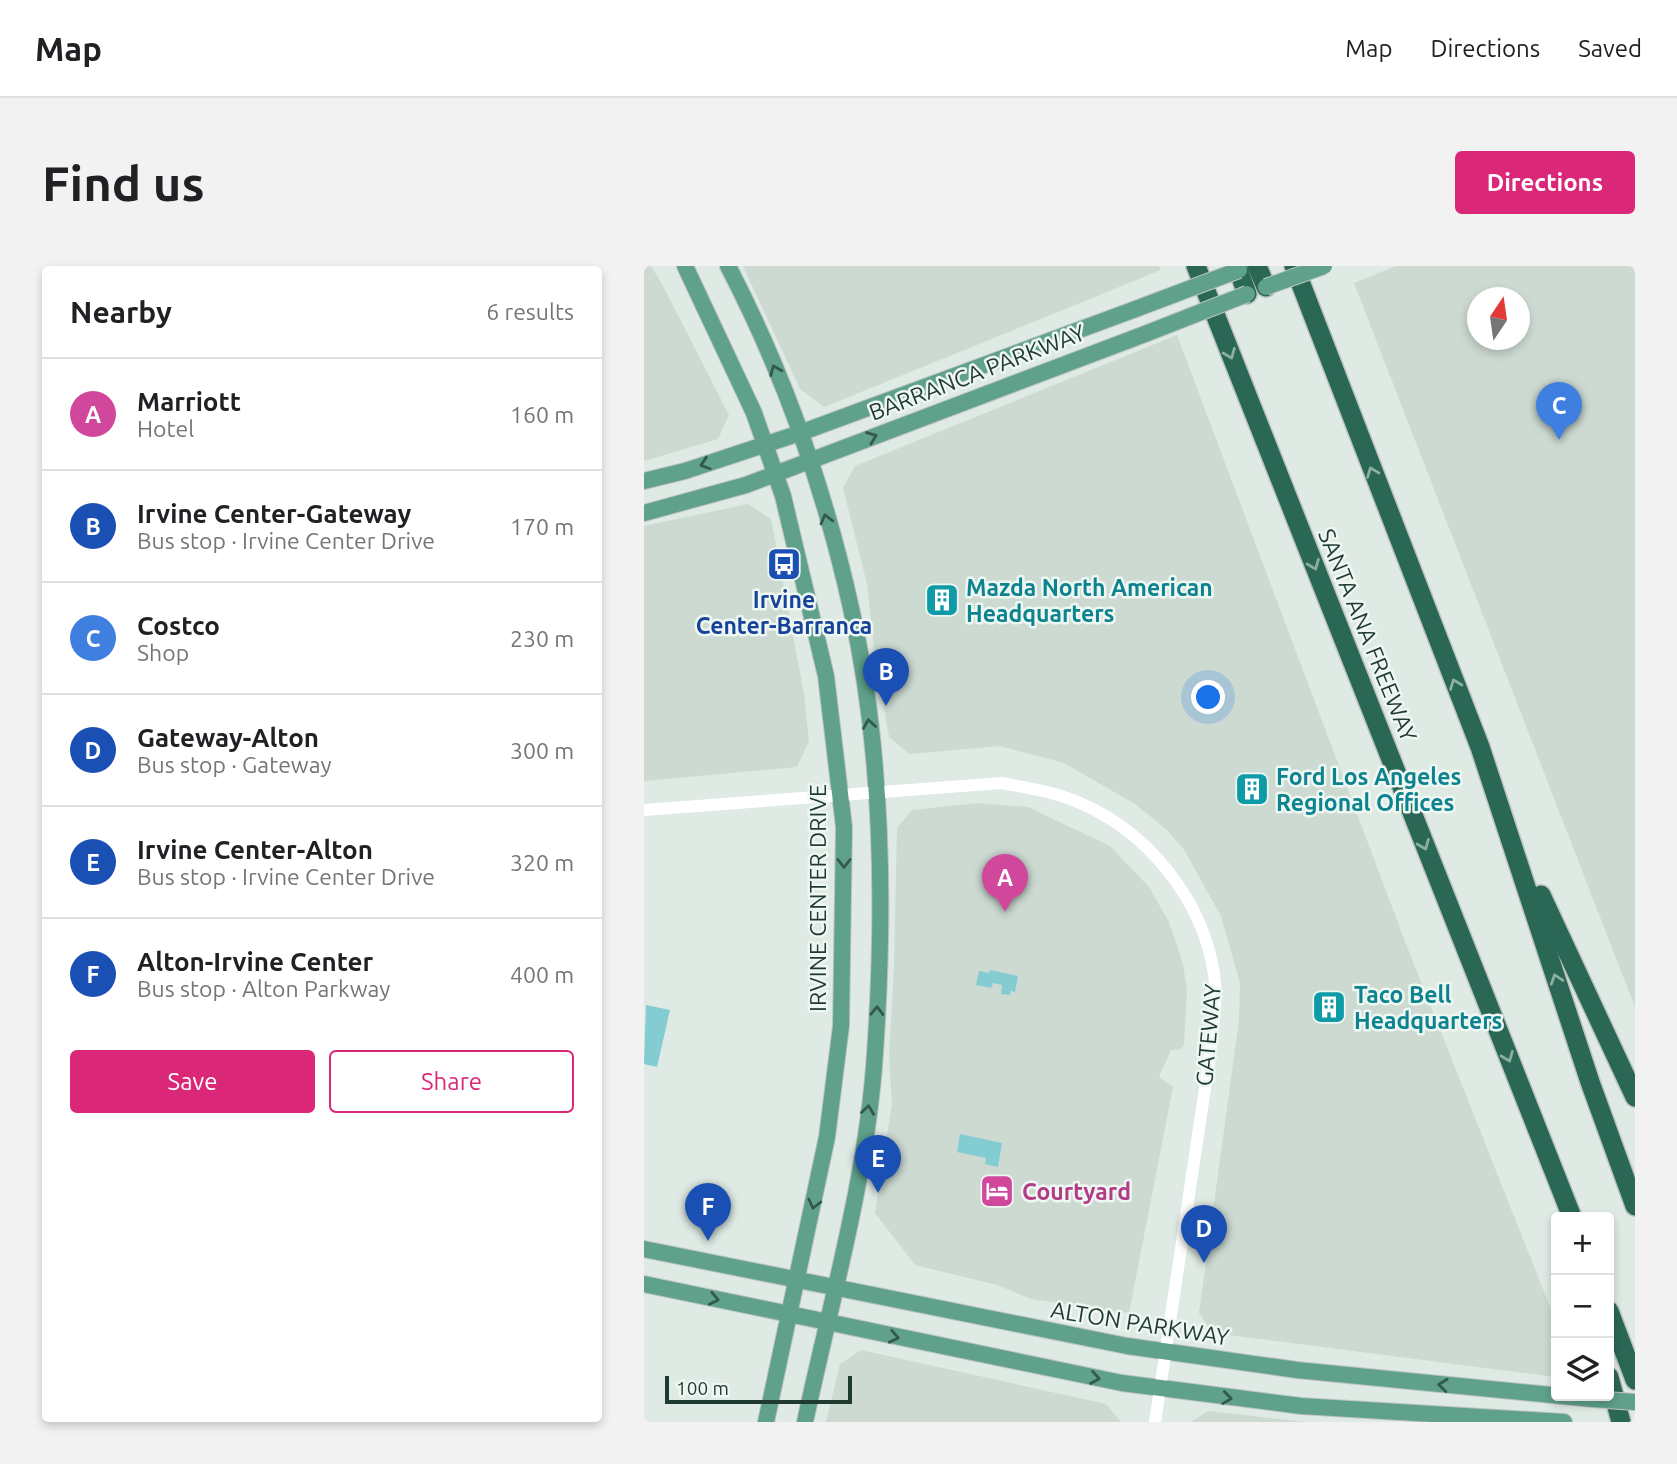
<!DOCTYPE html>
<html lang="en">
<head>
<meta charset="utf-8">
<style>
  body { margin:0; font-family:Ubuntu,sans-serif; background:#f2f2f2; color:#202124 }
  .controls { position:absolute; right:21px; bottom:21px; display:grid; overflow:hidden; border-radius:7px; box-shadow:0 4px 10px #0003 }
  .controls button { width:63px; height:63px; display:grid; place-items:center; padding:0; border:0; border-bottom:2px solid #e0e0e0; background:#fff; color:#202124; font:35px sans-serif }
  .compass { position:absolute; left:823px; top:21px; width:63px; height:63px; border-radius:50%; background:#fff; box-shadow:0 4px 10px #0003; rotate:13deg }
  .scale { position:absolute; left:21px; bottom:18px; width:187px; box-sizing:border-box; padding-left:7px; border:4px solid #1f3a30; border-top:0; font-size:19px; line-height:24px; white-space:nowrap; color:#1f3a30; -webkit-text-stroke:5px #eef7f2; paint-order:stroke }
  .you { position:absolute; left:565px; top:432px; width:24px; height:24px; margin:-18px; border:5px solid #fff; border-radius:50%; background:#1a73e8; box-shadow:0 0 0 10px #1a73e833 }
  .badge { display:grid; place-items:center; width:46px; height:46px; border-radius:50%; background:#db2777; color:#fff; font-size:23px; font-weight:700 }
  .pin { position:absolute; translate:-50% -58px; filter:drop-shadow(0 2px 4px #0008) }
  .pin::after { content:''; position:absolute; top:37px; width:24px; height:21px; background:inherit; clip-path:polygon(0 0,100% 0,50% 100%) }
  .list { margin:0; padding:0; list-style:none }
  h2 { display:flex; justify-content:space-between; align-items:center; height:91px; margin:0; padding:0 28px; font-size:30px }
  h2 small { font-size:23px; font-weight:400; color:#757577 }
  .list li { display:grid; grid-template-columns:46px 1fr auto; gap:21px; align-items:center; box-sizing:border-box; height:112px; padding:0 28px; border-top:2px solid #e0e0e0 }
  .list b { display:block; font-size:26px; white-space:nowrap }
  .list p { margin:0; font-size:23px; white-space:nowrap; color:#757577 }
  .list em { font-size:23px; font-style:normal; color:#757577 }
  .actions { display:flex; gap:14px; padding:21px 28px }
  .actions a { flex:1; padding:16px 0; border:2px solid #db2777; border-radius:7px; text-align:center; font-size:24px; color:#db2777 }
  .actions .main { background:#db2777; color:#fff }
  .icon { flex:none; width:38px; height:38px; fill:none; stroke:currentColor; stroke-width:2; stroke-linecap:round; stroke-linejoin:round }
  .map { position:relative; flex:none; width:991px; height:1156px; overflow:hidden; border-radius:7px }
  header { display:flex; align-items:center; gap:42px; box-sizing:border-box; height:98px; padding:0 35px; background:#fff; border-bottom:2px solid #e0e0e0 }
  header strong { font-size:33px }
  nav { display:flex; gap:38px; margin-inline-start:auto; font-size:24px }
  .intro { display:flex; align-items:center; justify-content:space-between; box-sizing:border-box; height:168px; padding:0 42px }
  h1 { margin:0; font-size:49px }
  .button { padding:18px 32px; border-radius:7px; background:#db2777; color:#fff; font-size:24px; font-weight:700 }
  main { display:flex; gap:42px; padding:0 42px }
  aside { flex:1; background:#fff; border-radius:7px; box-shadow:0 4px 10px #0003 }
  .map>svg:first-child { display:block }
  .built { fill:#ccdad2; fill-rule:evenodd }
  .water { fill:#83ccd2 }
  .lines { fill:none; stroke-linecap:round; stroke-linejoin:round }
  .major-casing { stroke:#bcc4c1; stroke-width:18 }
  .highway-casing { stroke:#bcc4c1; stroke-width:22 }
  .minor { stroke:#fff; stroke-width:12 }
  .major { stroke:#60a18b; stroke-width:16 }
  .highway { stroke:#2a6755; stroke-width:19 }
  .major-bridge-casing { stroke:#bcc4c1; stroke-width:18; stroke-linecap:butt }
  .major-bridge { stroke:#60a18b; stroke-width:16 }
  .oneway { stroke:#8cafa4 }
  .oneway2 { stroke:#32594b }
  .labels { text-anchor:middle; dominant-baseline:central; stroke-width:5; stroke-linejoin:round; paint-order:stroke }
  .street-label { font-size:23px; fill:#1f3a30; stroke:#eef7f2 }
  .culture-label { font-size:23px; font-weight:bold; fill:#0d838f; stroke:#eef7f2; text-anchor:start }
  .transit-label { font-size:23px; font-weight:bold; fill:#164399; stroke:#eef7f2 }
  .hotel-label { font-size:23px; font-weight:bold; fill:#b23c85; stroke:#eef7f2; text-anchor:start }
</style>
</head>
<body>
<header>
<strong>Map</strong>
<nav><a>Map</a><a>Directions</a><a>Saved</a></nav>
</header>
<div class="intro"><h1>Find us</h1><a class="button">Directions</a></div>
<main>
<aside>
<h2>Nearby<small>6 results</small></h2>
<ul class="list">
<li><span class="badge" style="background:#d1479c">A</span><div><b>Marriott</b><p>Hotel</p></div><em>160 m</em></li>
<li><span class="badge" style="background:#1a4fb4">B</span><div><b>Irvine Center-Gateway</b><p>Bus stop · Irvine Center Drive</p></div><em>170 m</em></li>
<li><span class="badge" style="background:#3f7fe0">C</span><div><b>Costco</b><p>Shop</p></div><em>230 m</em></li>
<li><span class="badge" style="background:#1a4fb4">D</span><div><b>Gateway-Alton</b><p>Bus stop · Gateway</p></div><em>300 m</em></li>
<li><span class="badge" style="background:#1a4fb4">E</span><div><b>Irvine Center-Alton</b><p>Bus stop · Irvine Center Drive</p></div><em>320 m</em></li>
<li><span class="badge" style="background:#1a4fb4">F</span><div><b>Alton-Irvine Center</b><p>Bus stop · Alton Parkway</p></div><em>400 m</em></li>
</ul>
<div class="actions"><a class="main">Save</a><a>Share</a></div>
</aside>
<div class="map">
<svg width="991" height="1156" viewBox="0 0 991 1156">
  <rect width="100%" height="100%" fill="#deeae3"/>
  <g class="built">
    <polygon points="0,0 7,0 18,18 85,149 74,173 0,195"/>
    <polygon points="99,0 515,0 517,4 180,141 156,123"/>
    <path d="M752,0H991V741L710,17ZM834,32H876V74H834Z"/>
    <polygon points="533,69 762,678 912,1056 912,1111 569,1067 555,1047 595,754 596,717 577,650 539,582 522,563 491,538 420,497 356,480 265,488 245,471 231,393 223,318 199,222 211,200"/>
    <polygon points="104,238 127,253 160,428 165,475 153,501 0,515 0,260"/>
    <polygon points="335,537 384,541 466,580 505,621 525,656 539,698 543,724 540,778 537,783 527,784 515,811 529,821 485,1047 387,1033 353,1019 271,999 231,947 248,838 245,788 250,702 253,562 268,544"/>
    <polygon points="217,1084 462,1138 477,1156 182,1156 196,1098"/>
    <polygon points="564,1145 661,1156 547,1156"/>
  </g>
  <g class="water">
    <polygon points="346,704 374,710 371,726 367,725 366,729 357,728 358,719 349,717 347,722 332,719 335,705 345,707"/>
    <polygon points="2,739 26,744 13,801 0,798"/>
    <polygon points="316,868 358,877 354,901 341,898 342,892 313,886"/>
  </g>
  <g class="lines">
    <g class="major-casing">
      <g id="major">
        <polyline points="41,0 110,147 139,230 182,410 200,561 197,760 183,871 122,1156"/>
        <path d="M84,0C139,106 181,225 207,342C239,484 241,642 231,787C223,912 187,1034 161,1156"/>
        <polyline points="0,215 41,205 156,167 489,44"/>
        <polyline points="0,247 102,219 501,68"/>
        <polyline points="0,983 483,1080 653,1104 948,1133"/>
        <polyline points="0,1018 478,1117 657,1140 920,1156"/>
      </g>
    </g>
    <g class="highway-casing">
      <g id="highway">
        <polyline points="552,0 928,951"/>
        <polyline points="593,0 603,28"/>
        <polyline points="613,0 622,21"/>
        <polyline points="650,0 836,481 946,816 991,940"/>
        <polyline points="897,629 991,831"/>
        <polyline points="965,1045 991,1114"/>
        <polyline points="965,1111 977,1156"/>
      </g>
    </g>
    <path class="minor" d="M0,544L358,517C384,522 411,526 436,537C504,566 559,634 570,708C574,735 568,763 566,789L511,1156"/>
    <use href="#major" class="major"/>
    <use href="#highway" class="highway"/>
    <g class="major-bridge-casing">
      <g id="major-bridge">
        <polyline points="622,21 680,0"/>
        <polyline points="489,44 595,4"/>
        <polyline points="501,68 603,28"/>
        <polyline points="948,1133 991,1136"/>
      </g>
    </g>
    <use href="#major-bridge" class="major-bridge"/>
  </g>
  <defs><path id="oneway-chevron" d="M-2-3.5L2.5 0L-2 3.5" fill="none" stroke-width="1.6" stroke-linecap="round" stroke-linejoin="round" transform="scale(1.75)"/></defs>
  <g class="oneway">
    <use href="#oneway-chevron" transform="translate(586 88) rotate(68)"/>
    <use href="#oneway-chevron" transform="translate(728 206) rotate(-111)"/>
    <use href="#oneway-chevron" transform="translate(670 299) rotate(68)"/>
    <use href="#oneway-chevron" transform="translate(811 418) rotate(-111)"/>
    <use href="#oneway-chevron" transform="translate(780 579) rotate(68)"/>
    <use href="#oneway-chevron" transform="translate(912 713) rotate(-108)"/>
    <use href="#oneway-chevron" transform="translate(864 791) rotate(68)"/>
  </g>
  <g class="oneway2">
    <use href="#oneway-chevron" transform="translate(131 104) rotate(-113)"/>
    <use href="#oneway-chevron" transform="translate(228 171) rotate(-21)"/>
    <use href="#oneway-chevron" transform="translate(61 198) rotate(162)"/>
    <use href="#oneway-chevron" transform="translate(182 253) rotate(-105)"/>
    <use href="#oneway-chevron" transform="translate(225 458) rotate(-99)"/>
    <use href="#oneway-chevron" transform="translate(200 597) rotate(90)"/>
    <use href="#oneway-chevron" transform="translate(233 745) rotate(-88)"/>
    <use href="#oneway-chevron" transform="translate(224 844) rotate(-82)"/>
    <use href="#oneway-chevron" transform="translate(170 938) rotate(103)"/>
    <use href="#oneway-chevron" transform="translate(70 1033) rotate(12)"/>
    <use href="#oneway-chevron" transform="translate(250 1071) rotate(12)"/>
    <use href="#oneway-chevron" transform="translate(451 1112) rotate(10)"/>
    <use href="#oneway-chevron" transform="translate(799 1119) rotate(-174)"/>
    <use href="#oneway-chevron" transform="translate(583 1132) rotate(7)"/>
  </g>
  <defs>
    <g id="bus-square" transform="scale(1.75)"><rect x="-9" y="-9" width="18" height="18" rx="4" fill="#1a4fb4" stroke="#eef7f2"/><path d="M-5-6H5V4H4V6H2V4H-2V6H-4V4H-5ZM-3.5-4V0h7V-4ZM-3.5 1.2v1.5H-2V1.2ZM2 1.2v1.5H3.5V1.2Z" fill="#fff"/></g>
    <g id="building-square" transform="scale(1.75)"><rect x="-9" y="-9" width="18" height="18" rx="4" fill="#0f9aa8" stroke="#eef7f2"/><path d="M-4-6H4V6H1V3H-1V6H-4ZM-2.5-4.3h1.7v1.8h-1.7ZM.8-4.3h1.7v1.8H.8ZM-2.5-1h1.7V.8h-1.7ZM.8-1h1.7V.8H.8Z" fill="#fff"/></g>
    <g id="hotel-square" transform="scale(1.75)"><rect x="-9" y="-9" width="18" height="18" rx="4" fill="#d1479c" stroke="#eef7f2"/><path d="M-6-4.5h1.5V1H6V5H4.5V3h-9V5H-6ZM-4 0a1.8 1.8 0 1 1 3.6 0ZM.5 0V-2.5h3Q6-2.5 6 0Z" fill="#fff"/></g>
  </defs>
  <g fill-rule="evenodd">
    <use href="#bus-square" x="140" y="298"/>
    <use href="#building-square" x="298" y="334"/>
    <use href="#building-square" x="608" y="523"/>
    <use href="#building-square" x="685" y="741"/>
    <use href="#hotel-square" x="353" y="925"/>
  </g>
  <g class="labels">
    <g class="street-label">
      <text transform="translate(333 106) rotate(-21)">BARRANCA PARKWAY</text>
      <text transform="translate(724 369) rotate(68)">SANTA ANA FREEWAY</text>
      <text transform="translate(173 632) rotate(-90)">IRVINE CENTER DRIVE</text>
      <text transform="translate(564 769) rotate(-85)">GATEWAY</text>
      <text transform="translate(496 1057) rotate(9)">ALTON PARKWAY</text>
    </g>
    <g class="culture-label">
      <text x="322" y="321">Mazda North American<tspan x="322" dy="26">Headquarters</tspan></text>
      <text x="632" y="510">Ford Los Angeles<tspan x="632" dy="26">Regional Offices</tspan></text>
      <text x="710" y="728">Taco Bell<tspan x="710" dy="26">Headquarters</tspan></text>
    </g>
    <g class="transit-label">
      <text x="140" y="333">Irvine<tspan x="140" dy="26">Center-Barranca</tspan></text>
    </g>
    <g class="hotel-label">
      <text x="378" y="925">Courtyard</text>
    </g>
  </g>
</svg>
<div class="controls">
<button>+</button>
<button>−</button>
<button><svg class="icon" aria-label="layers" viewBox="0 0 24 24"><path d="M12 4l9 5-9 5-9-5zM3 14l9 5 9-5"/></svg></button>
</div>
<svg class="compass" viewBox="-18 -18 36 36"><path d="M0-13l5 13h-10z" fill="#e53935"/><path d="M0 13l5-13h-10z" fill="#757577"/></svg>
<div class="scale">100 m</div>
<div class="you"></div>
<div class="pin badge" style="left:361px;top:646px;background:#d1479c">A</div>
<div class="pin badge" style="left:242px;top:440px;background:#1a4fb4">B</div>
<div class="pin badge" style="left:915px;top:174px;background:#3f7fe0">C</div>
<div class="pin badge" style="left:560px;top:997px;background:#1a4fb4">D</div>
<div class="pin badge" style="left:234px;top:927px;background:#1a4fb4">E</div>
<div class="pin badge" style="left:64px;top:975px;background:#1a4fb4">F</div>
</div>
</main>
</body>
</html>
